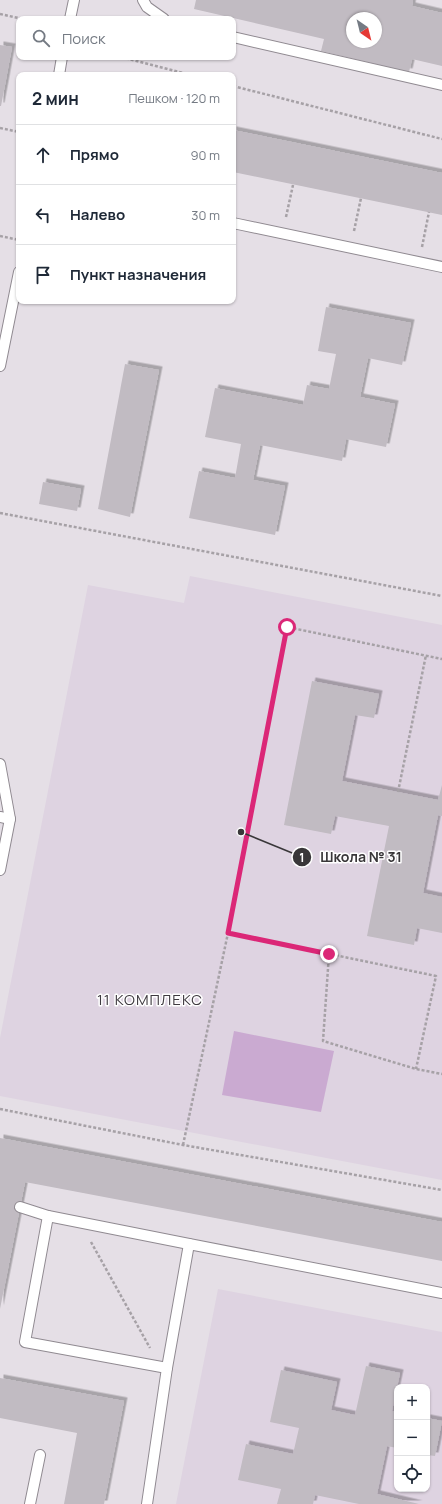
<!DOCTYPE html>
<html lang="ru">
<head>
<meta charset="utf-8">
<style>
  body { margin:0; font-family:Manrope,sans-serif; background:#f6f6f7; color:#1f2937 }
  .controls { position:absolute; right:12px; bottom:12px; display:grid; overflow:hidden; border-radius:8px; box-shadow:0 1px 3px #0004 }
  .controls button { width:36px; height:36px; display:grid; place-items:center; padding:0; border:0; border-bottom:1px solid #e0e1e3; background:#fff; color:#1f2937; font:20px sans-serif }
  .compass { position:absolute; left:346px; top:12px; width:36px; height:36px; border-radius:50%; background:#fff; box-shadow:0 1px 3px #0004; rotate:145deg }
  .stop { position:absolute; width:12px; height:12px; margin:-9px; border:3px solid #db2777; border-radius:50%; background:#fff }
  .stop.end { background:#db2777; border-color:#fff; box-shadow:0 1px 4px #0008 }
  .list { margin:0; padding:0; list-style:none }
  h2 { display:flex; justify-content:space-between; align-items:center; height:52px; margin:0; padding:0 16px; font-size:17px }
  h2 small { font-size:13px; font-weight:400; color:#747a83 }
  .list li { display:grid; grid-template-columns:26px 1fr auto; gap:12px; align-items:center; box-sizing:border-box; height:60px; padding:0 16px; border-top:1px solid #e0e1e3 }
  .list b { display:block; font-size:15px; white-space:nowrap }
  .list em { font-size:13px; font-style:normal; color:#747a83 }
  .icon { flex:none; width:22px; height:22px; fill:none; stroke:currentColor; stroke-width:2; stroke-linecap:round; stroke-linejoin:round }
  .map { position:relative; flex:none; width:442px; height:1504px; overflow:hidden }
  .search { position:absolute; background:#fff; box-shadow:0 1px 3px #0004; left:16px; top:16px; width:220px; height:44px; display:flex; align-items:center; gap:10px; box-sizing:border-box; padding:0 14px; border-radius:8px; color:#747a83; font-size:15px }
  .panel { position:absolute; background:#fff; box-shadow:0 1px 3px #0004; left:16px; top:72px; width:220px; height:232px; border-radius:8px }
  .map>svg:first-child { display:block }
  .built { fill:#ded3e1; fill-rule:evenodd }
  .green { fill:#caaad1 }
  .building { fill:#c1bbc2; fill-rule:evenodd; filter:url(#shadow) }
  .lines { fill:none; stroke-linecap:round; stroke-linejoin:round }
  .service-casing { stroke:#908a91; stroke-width:12 }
  .path { stroke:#a6a1a6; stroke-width:2.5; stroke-dasharray:3 2; stroke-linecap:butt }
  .service { stroke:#fff; stroke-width:10 }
  .route { stroke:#db2777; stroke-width:5 }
  .labels { text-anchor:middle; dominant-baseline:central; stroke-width:3; stroke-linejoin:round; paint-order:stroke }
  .quarter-label { font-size:15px; letter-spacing:1px; fill:#3e393f; stroke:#fff }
  .leader { fill:none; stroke:#393739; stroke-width:1.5 }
  .callout-dot { fill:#393739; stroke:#fff; stroke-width:1.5 }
  .mark-label { font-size:12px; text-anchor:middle; font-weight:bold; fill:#fff }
  .callout-label { font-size:14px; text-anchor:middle; font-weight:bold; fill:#393739; stroke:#fff; stroke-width:3; stroke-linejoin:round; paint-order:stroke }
</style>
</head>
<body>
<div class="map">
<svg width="442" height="1504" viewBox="0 0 442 1504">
  <defs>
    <filter id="shadow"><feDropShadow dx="3.5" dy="-3.5" stdDeviation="0" flood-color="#0004"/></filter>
  </defs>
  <rect width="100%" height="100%" fill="#e5dfe6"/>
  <g class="built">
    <polygon points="190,576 442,625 442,1180 0,1096 0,1038 88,585 184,603"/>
    <path d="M218,1289L442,1332V1504H176ZM397,1387H427V1489H397Z"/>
  </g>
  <polygon class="green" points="234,1031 334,1051 321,1112 222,1095"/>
  <g class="building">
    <path d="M196,0H413L412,6L442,13V66L412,59L409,72L321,51L324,39L194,9ZM352,18H376V42H352Z"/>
    <polygon points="0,45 12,47 1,106 0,106"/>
    <polygon points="233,130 442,173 442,215 233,172"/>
    <polygon points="326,307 411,323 402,365 368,358 360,397 395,404 386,447 346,439 342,461 260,445 253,480 285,486 275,535 189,518 199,471 235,478 241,444 205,437 215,388 303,405 307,385 329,389 336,354 318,351"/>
    <polygon points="125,364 159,370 130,517 98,509"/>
    <polygon points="43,482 81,489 77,511 39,504"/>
    <polygon points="312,681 379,694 374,718 355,715 342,781 438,800 442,785 442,816 438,815 423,893 442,897 442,933 417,928 414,945 367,936 389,826 335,816 331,834 284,825"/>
    <polygon points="0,1138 442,1222 442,1261 25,1182 0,1309"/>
    <polygon points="366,1366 400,1373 392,1411 397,1412 397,1448 387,1446 377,1494 419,1504 359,1504 315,1495 313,1504 277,1504 281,1489 238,1480 246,1444 293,1454 299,1428 270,1422 281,1370 337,1382 331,1410 355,1415"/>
    <polygon points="0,1378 124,1401 104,1504 64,1504 77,1433 0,1418"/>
    <polygon points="427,1418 442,1421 435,1456 427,1455"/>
  </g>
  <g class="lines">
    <g class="service-casing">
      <g id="service">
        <polyline points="143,0 147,7 164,19"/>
        <polyline points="70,19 74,0"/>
        <polyline points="233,37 442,85"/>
        <polyline points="59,75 62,57"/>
        <polyline points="233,223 442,267"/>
        <polyline points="0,366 19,272"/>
        <polyline points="0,764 10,819"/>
        <polyline points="0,817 10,819 0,870"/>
        <polyline points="20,1207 48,1216"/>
        <polyline points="167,1368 25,1342 48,1216 189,1244"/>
        <polyline points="30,1504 40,1455"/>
        <polyline points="147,1504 167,1368 189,1244 442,1293"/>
      </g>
    </g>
    <g class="path">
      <polyline points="0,14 23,19"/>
      <polyline points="121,57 191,75"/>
      <polyline points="233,86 442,139"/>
      <polyline points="0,128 19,132"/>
      <polyline points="286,217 293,185"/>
      <polyline points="354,231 361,198"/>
      <polyline points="0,236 19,240"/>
      <polyline points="422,247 429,212"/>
      <polyline points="0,513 442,596"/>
      <polyline points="398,792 426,655"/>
      <polyline points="228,933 436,976 416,1069"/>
      <polyline points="329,954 323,1041 416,1069 442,1074"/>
      <polyline points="0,1109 183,1145 442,1190"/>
      <polyline points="183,1145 228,933 287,627 442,659"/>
      <polyline points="91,1242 150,1348"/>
    </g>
    <use href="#service" class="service"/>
  </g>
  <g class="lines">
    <polyline class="route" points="287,627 228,933 329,954"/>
  </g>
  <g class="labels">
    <g class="quarter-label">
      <text x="150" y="999">11 КОМПЛЕКС</text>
    </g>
  </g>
  <path class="leader" d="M241 832L302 857"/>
  <g class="callout-dot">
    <circle cx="241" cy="832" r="4"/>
    <circle cx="302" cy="857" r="10"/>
  </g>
  <g class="mark-label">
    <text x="302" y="862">1</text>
  </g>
  <g class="callout-label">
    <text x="361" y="862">Школа № 31</text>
  </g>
</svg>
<div class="controls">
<button>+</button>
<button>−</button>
<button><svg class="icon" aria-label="locate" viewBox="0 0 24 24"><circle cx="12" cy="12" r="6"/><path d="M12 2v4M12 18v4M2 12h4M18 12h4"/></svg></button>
</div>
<svg class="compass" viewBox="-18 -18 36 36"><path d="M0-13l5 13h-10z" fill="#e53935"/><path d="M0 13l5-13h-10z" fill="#747a83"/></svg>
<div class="stop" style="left:287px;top:627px"></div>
<div class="stop end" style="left:329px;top:954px"></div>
<div class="search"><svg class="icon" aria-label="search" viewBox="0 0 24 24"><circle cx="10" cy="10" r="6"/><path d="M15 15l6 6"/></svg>Поиск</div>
<section class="panel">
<h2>2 мин<small>Пешком · 120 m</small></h2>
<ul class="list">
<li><svg class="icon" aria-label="ahead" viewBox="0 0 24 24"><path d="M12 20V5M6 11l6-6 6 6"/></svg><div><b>Прямо</b></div><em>90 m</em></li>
<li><svg class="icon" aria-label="left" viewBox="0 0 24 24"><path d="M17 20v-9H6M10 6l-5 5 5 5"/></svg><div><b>Налево</b></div><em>30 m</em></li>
<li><svg class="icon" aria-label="arrive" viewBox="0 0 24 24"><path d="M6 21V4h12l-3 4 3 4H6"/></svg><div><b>Пункт назначения</b></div></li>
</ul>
</section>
</div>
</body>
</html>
